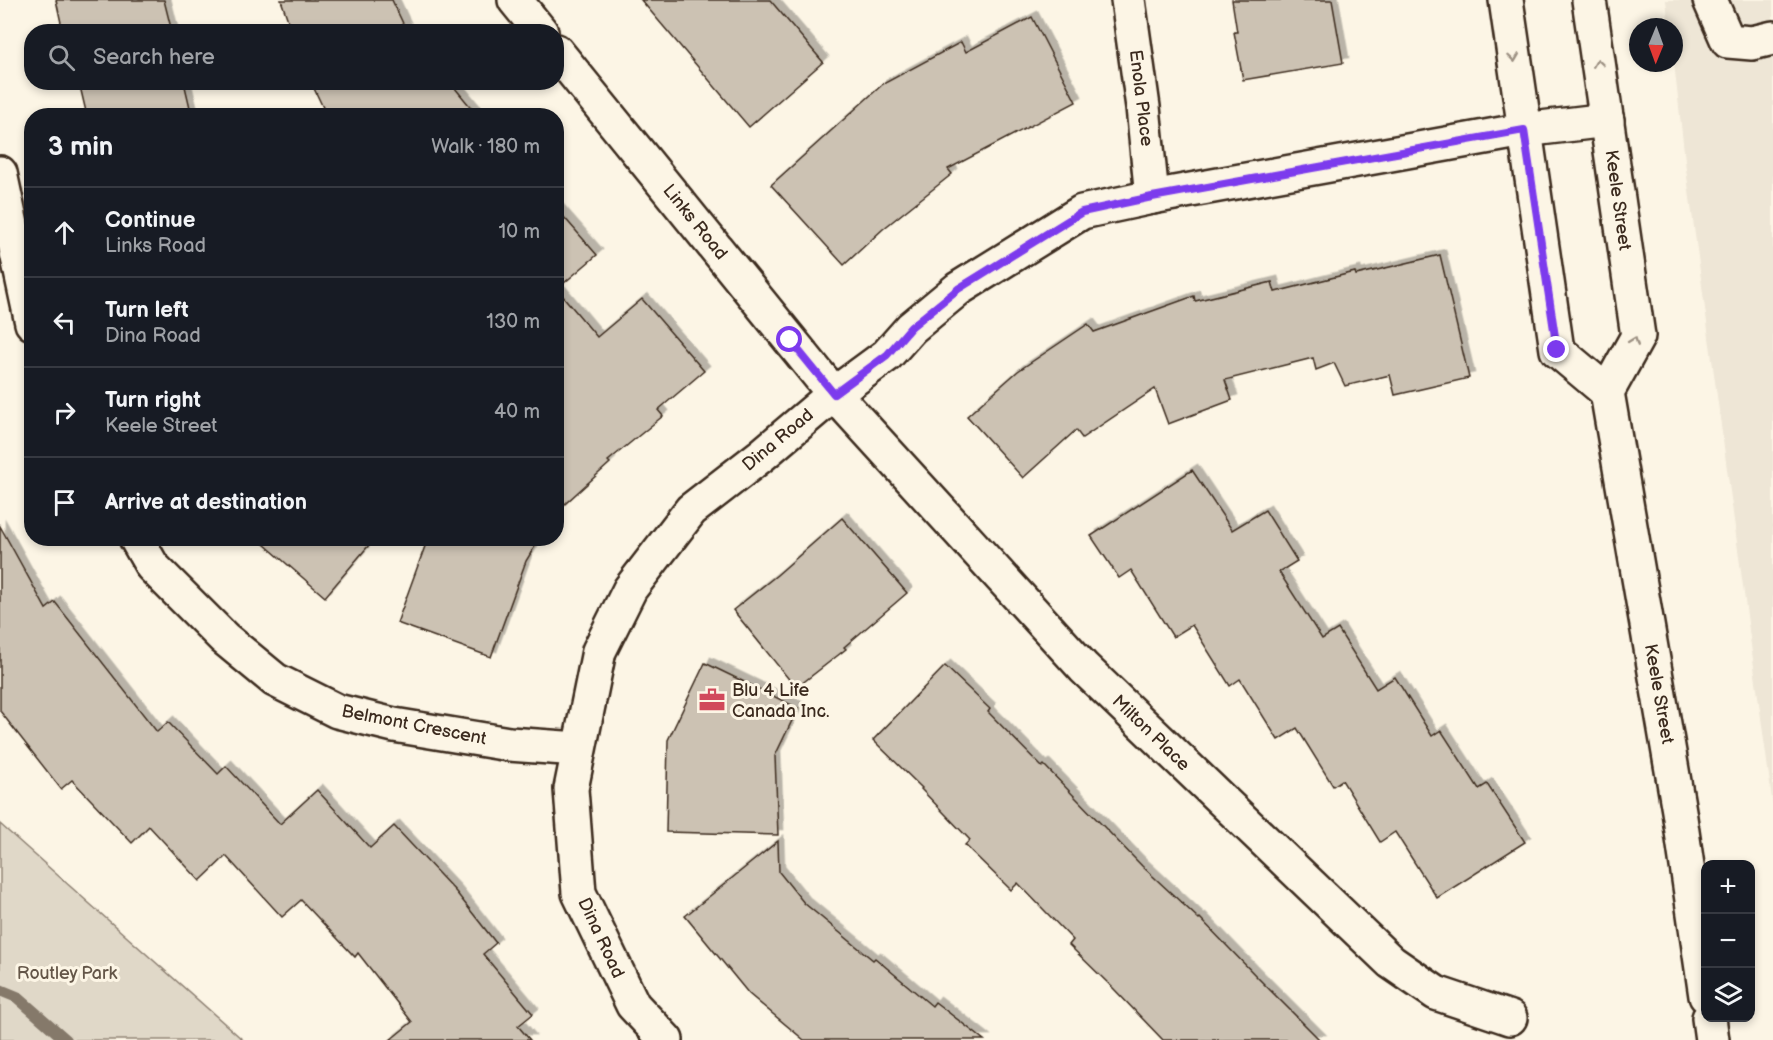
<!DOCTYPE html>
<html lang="en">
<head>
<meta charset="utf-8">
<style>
  body { margin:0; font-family:"Balsamiq Sans",sans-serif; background:#242831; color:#f1f3f6 }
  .controls { position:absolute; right:18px; bottom:18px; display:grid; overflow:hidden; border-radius:12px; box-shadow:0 3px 9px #0003 }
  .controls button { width:54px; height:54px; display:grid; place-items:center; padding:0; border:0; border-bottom:2px solid #363941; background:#171b24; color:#f1f3f6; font:30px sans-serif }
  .compass { position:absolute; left:1629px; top:18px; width:54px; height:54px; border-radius:50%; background:#171b24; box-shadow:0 3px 9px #0003; rotate:181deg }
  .stop { position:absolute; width:18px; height:18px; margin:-14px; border:4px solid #7c3aed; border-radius:50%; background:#fff }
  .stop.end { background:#7c3aed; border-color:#fff; box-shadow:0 2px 6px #0008 }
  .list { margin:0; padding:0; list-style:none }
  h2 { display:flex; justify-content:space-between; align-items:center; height:78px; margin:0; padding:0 24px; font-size:26px }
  h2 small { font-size:20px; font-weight:400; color:#9ea1a6 }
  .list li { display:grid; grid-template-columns:39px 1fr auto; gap:18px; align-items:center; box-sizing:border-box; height:90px; padding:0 24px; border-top:2px solid #363941 }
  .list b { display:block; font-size:22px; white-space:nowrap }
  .list p { margin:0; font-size:20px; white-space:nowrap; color:#9ea1a6 }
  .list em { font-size:20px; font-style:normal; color:#9ea1a6 }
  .icon { flex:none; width:33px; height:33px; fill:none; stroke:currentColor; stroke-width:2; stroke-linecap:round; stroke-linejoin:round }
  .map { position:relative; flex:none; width:1773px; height:1040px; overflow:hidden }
  .search { position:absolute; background:#171b24; box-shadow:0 3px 9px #0003; left:24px; top:24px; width:540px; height:66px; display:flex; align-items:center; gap:15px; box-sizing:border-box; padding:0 21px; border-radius:24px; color:#9ea1a6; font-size:22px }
  .panel { position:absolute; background:#171b24; box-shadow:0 3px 9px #0003; left:24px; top:108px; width:540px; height:438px; border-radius:24px }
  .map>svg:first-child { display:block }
  .built { fill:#eee6d6 }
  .green { fill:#e0d8c8; stroke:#8e8173; stroke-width:1.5 }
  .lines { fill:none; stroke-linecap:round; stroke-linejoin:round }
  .stream { stroke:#85796b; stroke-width:12 }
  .building { fill:#ccc2b3; stroke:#3b2a1e; stroke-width:1.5; filter:url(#shadow) }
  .minor-casing { stroke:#3b2a1e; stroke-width:38 }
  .major-casing { stroke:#3b2a1e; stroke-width:38 }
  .minor { stroke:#fcf5e5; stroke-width:33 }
  .major { stroke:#fcf5e5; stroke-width:33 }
  .oneway { stroke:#9c9082 }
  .route { stroke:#7c3aed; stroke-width:8 }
  .labels { text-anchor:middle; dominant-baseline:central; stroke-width:6; stroke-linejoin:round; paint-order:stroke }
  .street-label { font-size:18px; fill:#3b2a1e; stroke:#fcf5e5 }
  .poi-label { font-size:18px; fill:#3b2a1e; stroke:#fcf5e5; text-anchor:start }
  .park-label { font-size:18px; fill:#645648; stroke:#fcf5e5 }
</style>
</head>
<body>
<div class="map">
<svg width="1773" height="1040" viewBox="0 0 1773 1040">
  <defs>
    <filter id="shadow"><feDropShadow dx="5.5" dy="-5.5" stdDeviation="0" flood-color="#0004"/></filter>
  </defs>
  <rect width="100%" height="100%" fill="#fcf5e5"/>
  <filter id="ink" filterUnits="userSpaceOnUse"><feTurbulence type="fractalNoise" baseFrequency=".0167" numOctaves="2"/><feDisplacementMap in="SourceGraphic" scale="12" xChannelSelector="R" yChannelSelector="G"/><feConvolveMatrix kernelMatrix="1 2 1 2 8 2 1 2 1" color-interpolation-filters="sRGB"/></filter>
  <g filter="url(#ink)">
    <polygon class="built" points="1666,0 1773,0 1773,806 1686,169 1674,63 1674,27 1669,27"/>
    <polygon class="green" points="0,824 243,1040 0,1040"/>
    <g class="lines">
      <polyline class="stream" points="0,990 17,997 66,1040"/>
    </g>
    <g class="building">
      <polygon points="56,0 164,0 172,32 63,32"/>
      <polygon points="281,0 392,0 407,32 292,32"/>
      <polygon points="641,0 770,0 823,62 749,127"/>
      <polygon points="1232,0 1332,0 1343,63 1243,80 1234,32 1237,32"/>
      <polygon points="1032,17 1076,102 948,169 952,174 883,229 844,265 771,185 883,84 961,42 966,52"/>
      <polygon points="79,82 184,82 192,116 87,116"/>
      <polygon points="311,82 450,82 478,116 327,116"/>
      <polygon points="556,208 597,255 557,289 597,337 642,299 704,371 658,410 663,416 608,461 610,463 556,512"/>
      <polygon points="1440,255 1469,378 1395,395 1390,375 1345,386 1334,363 1316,370 1313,358 1225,380 1232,400 1168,424 1155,389 1082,438 1076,430 1023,478 967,416 1018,371 1088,324 1094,332 1194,296 1195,301 1272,282 1275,292 1355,272 1356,275"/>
      <polygon points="1192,470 1232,530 1265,510 1297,561 1279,572 1322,639 1338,629 1376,689 1395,677 1432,736 1441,730 1479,789 1487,784 1525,842 1437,898 1395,832 1380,842 1342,780 1333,786 1297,728 1278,740 1240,679 1230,686 1192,625 1173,637 1131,570 1119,578 1091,536"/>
      <polygon points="842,518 907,593 844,647 846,649 796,688 733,610 777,575"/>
      <polygon points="0,526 46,609 55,602 157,732 168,722 218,774 226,766 280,824 317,790 370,848 394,826 456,892 496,943 483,954 533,1014 518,1026 530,1040 390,1040 412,1022 358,953 355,957 301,900 282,917 226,856 200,881 149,826 132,843 72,780 61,789 0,711"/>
      <polygon points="257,538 375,538 325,597"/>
      <polygon points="428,538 540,538 526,561 491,657 397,623"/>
      <polygon points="705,663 798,708 775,756 778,835 666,832 668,740"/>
      <polygon points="945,666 990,709 988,712 1042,767 1044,765 1142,866 1199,919 1200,918 1258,978 1320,1040 1163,1040 1113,988 1069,945 1073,940 1018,883 1011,890 965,845 970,840 921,789 922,788 873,740"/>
      <polygon points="778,841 779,872 804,903 873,960 875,958 932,1006 935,1002 984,1040 804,1040 749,994 685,916"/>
    </g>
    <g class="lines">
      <g class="minor-casing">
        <g id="minor">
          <polyline points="515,0 541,32"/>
          <polyline points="1128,0 1143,107 1152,197"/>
          <polyline points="1710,0 1728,41 1752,43 1773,38"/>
          <polyline points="556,51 834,394 1084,668 1391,962 1436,993 1510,1018"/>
          <polyline points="0,173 32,323"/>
          <polyline points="136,538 152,566 224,638 275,680 337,711 394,725 509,744 578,749"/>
          <polyline points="666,1040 633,1005 579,893 571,789 599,651 630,589 691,510 762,455 834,394 887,355 911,328 958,289 1082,212 1152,197 1524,130 1607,120"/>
        </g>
      </g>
      <g class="major-casing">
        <g id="major">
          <polyline points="1506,0 1557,350 1607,392"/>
          <polyline points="1589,0 1638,336 1607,392 1679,811 1706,996"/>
          <polyline points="1709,1018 1712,1040"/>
        </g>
      </g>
      <use href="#minor" class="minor"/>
      <use href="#major" class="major"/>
    </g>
    <defs><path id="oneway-chevron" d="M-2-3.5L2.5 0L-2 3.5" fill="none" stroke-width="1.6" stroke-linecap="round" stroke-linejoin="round" transform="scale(1.5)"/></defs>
    <g class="oneway">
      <use href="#oneway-chevron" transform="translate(1514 58) rotate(82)"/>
      <use href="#oneway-chevron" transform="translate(1598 63) rotate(-98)"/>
      <use href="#oneway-chevron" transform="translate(1634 341) rotate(-69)"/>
    </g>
  </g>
  <g class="lines" filter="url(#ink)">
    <polyline class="route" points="790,340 834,394 887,355 911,327 958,289 1082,212 1152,197 1524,130 1557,350"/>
  </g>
  <defs>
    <g id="office-bare" transform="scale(2.07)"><path d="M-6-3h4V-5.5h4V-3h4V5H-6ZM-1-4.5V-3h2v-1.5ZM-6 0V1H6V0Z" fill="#d1495b" stroke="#fcf5e5" stroke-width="2.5" paint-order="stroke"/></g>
  </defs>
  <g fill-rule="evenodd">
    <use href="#office-bare" x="712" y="700"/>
  </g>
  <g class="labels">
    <g class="street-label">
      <text transform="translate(1141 98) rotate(83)">Enola Place</text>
      <text transform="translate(1618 200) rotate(82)">Keele Street</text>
      <text transform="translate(695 222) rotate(51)">Links Road</text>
      <text transform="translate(778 440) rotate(-40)">Dina Road</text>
      <text transform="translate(1659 694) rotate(80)">Keele Street</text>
      <text transform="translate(414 725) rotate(11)">Belmont Crescent</text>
      <text transform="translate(1151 733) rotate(44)">Milton Place</text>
      <text transform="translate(601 938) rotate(65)">Dina Road</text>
    </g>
    <g class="poi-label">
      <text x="732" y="690">Blu 4 Life<tspan x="732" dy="21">Canada Inc.</tspan></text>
    </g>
    <g class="park-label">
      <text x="67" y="973">Routley Park</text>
    </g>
  </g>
</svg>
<div class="controls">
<button>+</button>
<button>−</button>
<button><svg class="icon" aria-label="layers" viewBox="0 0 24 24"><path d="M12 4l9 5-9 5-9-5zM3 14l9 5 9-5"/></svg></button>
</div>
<svg class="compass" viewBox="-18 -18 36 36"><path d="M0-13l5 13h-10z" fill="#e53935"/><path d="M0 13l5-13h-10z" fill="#9ea1a6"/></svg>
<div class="stop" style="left:790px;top:340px"></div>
<div class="stop end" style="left:1557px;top:350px"></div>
<div class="search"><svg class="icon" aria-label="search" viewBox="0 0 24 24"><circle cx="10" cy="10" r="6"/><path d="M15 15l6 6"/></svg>Search here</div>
<section class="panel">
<h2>3 min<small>Walk · 180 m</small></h2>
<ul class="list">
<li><svg class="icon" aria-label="ahead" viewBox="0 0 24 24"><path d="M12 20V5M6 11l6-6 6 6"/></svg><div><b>Continue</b><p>Links Road</p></div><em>10 m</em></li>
<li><svg class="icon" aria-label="left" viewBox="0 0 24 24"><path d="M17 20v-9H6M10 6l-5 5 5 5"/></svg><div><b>Turn left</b><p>Dina Road</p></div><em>130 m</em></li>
<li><svg class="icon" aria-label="right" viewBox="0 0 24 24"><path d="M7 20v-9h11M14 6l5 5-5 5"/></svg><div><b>Turn right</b><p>Keele Street</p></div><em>40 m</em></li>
<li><svg class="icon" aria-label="arrive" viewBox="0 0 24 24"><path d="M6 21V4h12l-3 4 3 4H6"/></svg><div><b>Arrive at destination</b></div></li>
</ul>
</section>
</div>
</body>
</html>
